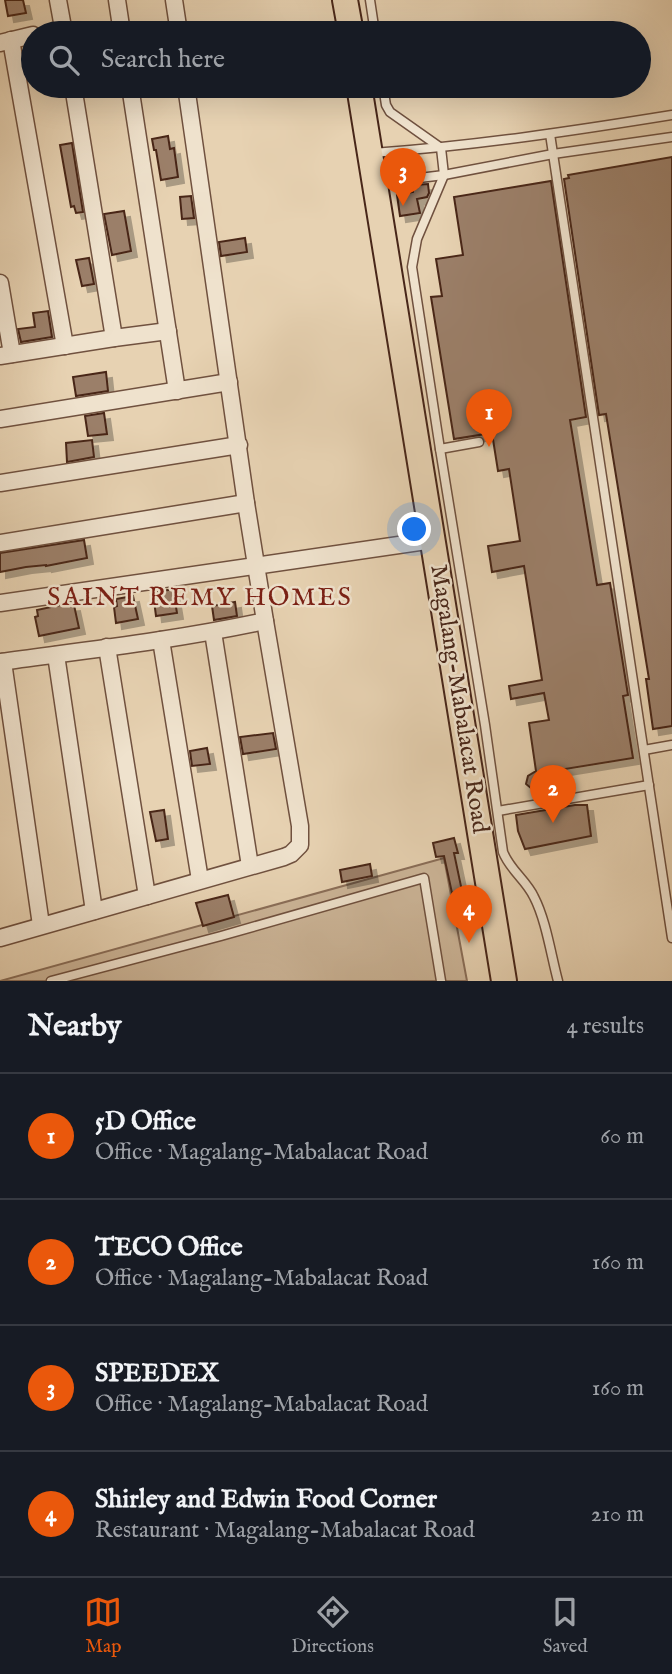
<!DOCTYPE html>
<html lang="en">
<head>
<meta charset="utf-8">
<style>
  body { margin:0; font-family:"IM FELL English",serif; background:#242831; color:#f1f3f6 }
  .you { position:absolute; left:415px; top:530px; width:24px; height:24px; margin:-18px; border:5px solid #fff; border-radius:50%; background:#1a73e8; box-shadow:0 0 0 10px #1a73e833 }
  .badge { display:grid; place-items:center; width:46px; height:46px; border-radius:50%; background:#ea580c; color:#fff; font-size:23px; font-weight:700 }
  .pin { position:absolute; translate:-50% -58px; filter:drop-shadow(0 2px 4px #0008) }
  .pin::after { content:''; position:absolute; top:37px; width:24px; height:21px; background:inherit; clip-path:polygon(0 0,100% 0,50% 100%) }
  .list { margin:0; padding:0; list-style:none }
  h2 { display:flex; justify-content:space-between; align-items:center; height:91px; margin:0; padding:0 28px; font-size:30px }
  h2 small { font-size:23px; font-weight:400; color:#9ea1a6 }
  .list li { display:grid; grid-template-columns:46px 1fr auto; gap:21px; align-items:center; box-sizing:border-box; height:126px; padding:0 28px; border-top:2px solid #363941 }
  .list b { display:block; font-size:26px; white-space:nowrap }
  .list p { margin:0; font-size:23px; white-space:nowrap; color:#9ea1a6 }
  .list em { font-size:23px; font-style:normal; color:#9ea1a6 }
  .icon { flex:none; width:38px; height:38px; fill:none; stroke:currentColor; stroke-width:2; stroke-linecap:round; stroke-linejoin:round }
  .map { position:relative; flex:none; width:672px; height:981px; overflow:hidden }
  .search { position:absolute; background:#171b24; box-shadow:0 7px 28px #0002; left:21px; right:21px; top:21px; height:77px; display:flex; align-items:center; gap:18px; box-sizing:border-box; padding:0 24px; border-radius:38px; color:#9ea1a6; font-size:26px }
  .sheet { height:595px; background:#171b24 }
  nav { display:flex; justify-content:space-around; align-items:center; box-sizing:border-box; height:98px; border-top:2px solid #363941; background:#171b24; font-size:19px; color:#9ea1a6 }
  nav a { display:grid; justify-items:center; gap:4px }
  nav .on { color:#ea580c }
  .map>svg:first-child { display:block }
  .green { fill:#ccb598; stroke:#8a6e58; stroke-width:2 }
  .building { fill:#9b7f69; stroke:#482619; stroke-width:2; filter:url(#shadow) }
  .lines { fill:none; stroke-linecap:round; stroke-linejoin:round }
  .service-casing { stroke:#70513f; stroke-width:11 }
  .minor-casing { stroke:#70513f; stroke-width:19 }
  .primary-casing { stroke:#482619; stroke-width:28 }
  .service { stroke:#efe2cd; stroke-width:8 }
  .minor { stroke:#efe2cd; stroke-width:16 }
  .primary { stroke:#e7d2b2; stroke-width:24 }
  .labels { text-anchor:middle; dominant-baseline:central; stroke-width:5; stroke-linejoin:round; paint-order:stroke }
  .street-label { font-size:24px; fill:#482619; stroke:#efe2cd }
  .neighbourhood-label { font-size:26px; letter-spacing:2px; fill:#7a1f14; stroke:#efe2cd }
</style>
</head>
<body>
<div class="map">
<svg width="672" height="981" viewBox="0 0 672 981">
  <defs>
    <filter id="shadow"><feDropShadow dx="6" dy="6" stdDeviation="0" flood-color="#0004"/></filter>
  </defs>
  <rect width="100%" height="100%" fill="#e7d2b2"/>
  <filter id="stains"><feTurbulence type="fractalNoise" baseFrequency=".00286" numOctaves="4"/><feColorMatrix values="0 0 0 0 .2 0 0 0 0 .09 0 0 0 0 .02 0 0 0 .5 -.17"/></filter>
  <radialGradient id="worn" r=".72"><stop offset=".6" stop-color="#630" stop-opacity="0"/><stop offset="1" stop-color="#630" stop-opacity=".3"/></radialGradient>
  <polygon class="green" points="444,858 467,981 0,981"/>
  <g class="building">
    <polygon points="5,0 23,0 26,13 8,16"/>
    <polygon points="168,136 170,149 174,148 178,177 161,180 156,150 154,150 152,139"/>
    <polygon points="72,143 83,212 76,213 74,206 71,207 60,145"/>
    <polygon points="672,157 672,726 653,729 646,679 649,679 606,414 599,415 564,179 569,178 568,175"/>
    <polygon points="551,181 586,417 570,420 597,585 610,583 628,695 623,696 633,758 540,773 541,783 539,787 532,789 526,784 528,776 536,771 529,723 549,720 544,693 511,699 509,686 542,680 524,566 492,572 488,546 520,541 509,469 498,471 492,433 454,439 431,297 442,296 436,259 463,255 454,197"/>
    <polygon points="428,184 429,193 427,197 417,199 420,213 400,216 397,195 413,192 413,188 416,187 415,185"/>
    <polygon points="191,196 194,218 182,219 180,197"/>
    <polygon points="124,211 131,251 112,255 104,214"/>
    <polygon points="245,238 247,252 221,256 219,242"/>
    <polygon points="89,258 94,284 82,286 76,260"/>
    <polygon points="48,311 52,337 21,342 18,329 35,327 33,313"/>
    <polygon points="106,372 108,391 76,396 73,377"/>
    <polygon points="104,413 107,434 88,436 85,416"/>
    <polygon points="92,440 94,457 67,462 66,443"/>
    <polygon points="84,540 87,558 46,566 46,565 26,567 0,572 0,553"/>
    <polygon points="173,589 177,613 156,616 153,593"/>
    <polygon points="133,596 138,619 116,623 114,607 117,606 116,599"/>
    <polygon points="235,602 237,616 214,620 212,606"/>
    <polygon points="65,604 65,606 74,605 79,628 39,636 35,617 38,616 37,610"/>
    <polygon points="273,733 276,749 243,754 240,737"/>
    <polygon points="207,748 210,764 192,766 190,751"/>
    <polygon points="575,805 587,805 591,836 525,849 518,831 516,815"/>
    <polygon points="164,810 168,839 156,841 150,812"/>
    <polygon points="454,838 458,853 454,853 462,891 452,893 444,856 436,857 433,843"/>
    <polygon points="370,864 372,876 342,882 340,870"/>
    <polygon points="228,895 234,917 203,926 196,903"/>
  </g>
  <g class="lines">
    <g class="service-casing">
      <g id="service">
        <polyline points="370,0 375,33"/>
        <path d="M383,86L386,105L390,112L441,148L444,175L417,239L412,267L440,449L485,725L503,852C510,870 526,880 534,897C546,920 551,955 558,981"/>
        <polyline points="550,134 672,938"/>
        <path d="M373,153C473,146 573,131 672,115"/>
        <polyline points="378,183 444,175 553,154 672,137"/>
        <polyline points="440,449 479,442"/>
        <polyline points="644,750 672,745"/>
        <polyline points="498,811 649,785"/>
        <polyline points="51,981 221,936 424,878 441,981"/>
      </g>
    </g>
    <g class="minor-casing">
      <g id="minor">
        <polyline points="58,0 64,33"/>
        <polyline points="117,0 122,33"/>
        <polyline points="174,0 179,33"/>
        <polyline points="11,40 65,346"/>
        <polyline points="0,43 33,35"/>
        <polyline points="73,86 114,338"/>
        <polyline points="130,86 177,391"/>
        <polyline points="0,283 12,354"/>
        <polyline points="0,356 114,338 168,331"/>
        <polyline points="0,419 229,382"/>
        <polyline points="0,483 239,445"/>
        <polyline points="0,543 246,503"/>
        <polyline points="0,603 433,540"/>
        <polyline points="213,632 250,866"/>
        <polyline points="161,640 200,880"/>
        <polyline points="107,647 147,896"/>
        <polyline points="56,655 94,911"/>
        <path d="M0,662C88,650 177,640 265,621"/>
        <polyline points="3,662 41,925"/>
        <polyline points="0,938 284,857 291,854 300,845 300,826 265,621 246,503 186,86"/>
      </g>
    </g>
    <g class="primary-casing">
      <g id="primary">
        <polyline points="345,0 351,33"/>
        <polyline points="359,86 504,981"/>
      </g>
    </g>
    <use href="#service" class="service"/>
    <use href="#minor" class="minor"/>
    <use href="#primary" class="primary"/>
  </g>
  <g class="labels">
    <g class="street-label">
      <text transform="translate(459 699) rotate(81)">Magalang-Mabalacat Road</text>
    </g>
    <g class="neighbourhood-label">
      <text x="200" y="597">SAINT REMY HOMES</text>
    </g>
  </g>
  <rect width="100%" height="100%" filter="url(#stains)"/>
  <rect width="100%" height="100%" fill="url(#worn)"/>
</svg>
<div class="you"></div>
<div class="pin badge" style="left:489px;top:447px">1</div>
<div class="pin badge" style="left:553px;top:823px">2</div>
<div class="pin badge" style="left:403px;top:206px">3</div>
<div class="pin badge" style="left:469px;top:943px">4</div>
<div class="search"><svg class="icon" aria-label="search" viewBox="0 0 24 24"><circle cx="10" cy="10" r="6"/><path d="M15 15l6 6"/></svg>Search here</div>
</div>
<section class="sheet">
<h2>Nearby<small>4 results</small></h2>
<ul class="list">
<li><span class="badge">1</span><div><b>5D Office</b><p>Office · Magalang-Mabalacat Road</p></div><em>60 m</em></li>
<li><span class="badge">2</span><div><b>TECO Office</b><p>Office · Magalang-Mabalacat Road</p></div><em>160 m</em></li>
<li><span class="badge">3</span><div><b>SPEEDEX</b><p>Office · Magalang-Mabalacat Road</p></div><em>160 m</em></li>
<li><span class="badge">4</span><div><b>Shirley and Edwin Food Corner</b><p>Restaurant · Magalang-Mabalacat Road</p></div><em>210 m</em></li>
</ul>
</section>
<nav>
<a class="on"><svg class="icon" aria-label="map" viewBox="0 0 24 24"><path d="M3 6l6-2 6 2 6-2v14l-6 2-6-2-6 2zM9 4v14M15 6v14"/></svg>Map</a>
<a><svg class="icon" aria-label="directions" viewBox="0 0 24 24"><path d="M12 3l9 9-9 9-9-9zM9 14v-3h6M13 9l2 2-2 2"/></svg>Directions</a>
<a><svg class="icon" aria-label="saved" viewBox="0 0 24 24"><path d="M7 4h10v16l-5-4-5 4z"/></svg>Saved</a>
</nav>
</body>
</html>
